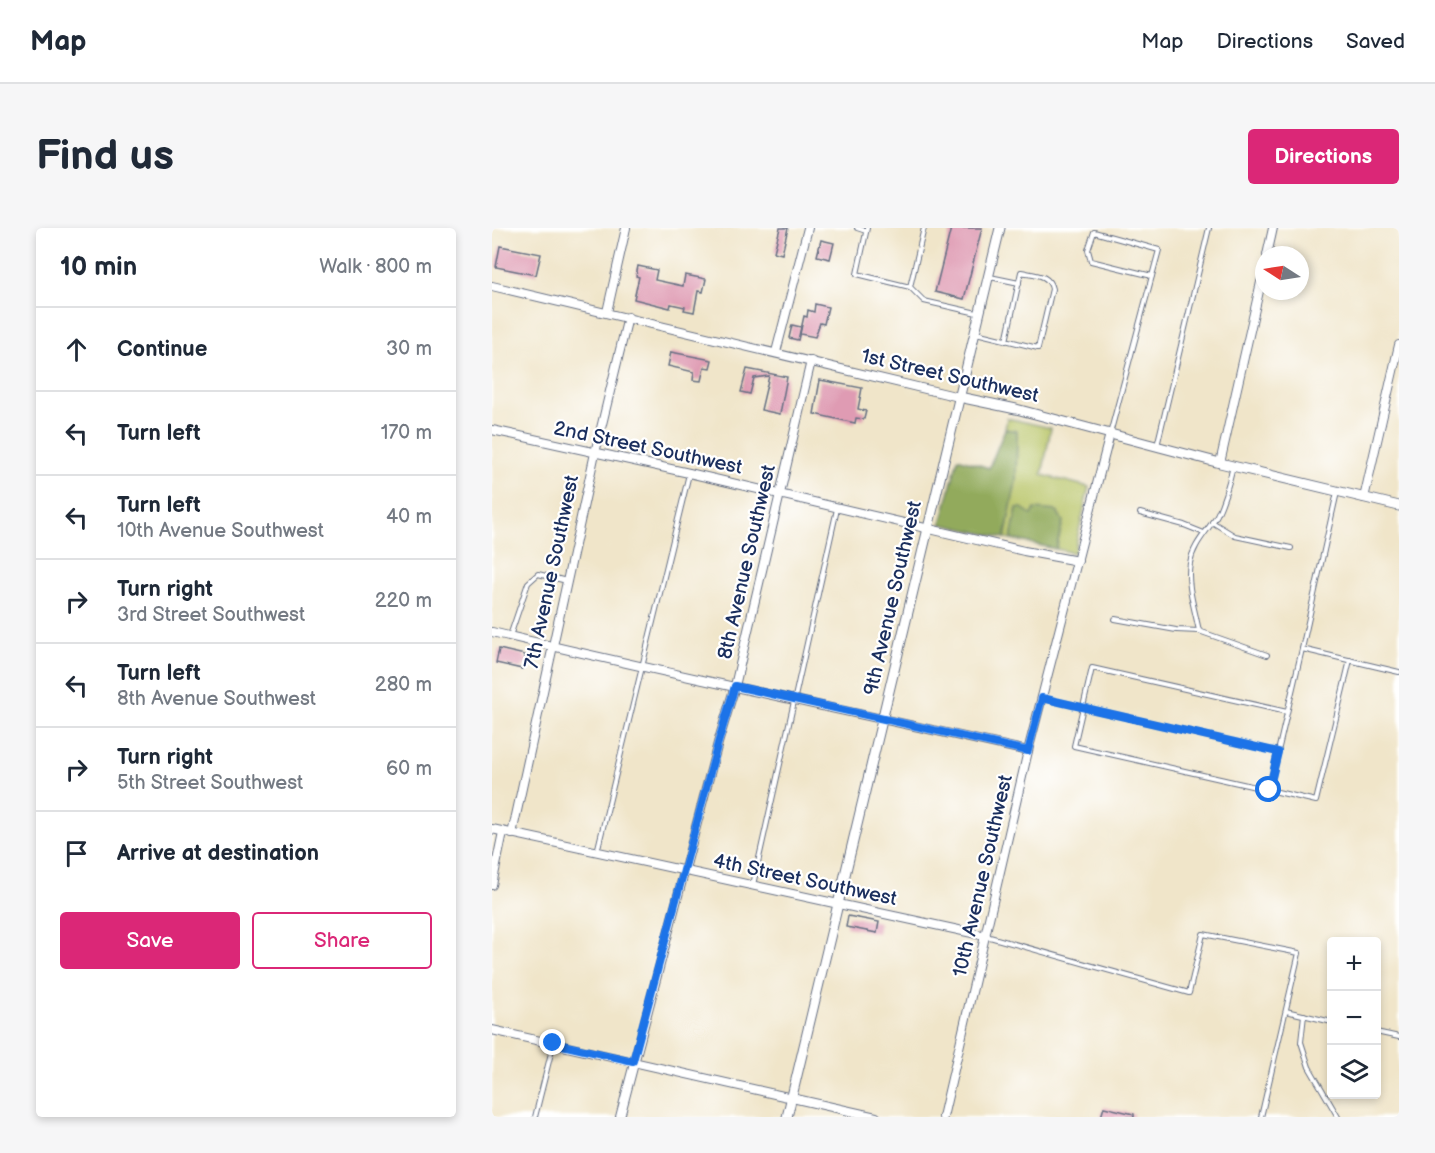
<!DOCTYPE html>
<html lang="en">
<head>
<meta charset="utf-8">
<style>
  body { margin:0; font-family:"Balsamiq Sans",sans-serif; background:#f6f6f7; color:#1f2937 }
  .controls { position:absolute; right:18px; bottom:18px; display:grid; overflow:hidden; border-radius:6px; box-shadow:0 3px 9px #0003 }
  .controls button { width:54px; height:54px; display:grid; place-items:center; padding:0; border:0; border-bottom:2px solid #e0e1e3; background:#fff; color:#1f2937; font:30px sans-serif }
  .compass { position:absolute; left:763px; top:18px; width:54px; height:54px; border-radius:50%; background:#fff; box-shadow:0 3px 9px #0003; rotate:282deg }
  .stop { position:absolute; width:18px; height:18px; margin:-14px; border:4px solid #1a73e8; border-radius:50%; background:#fff }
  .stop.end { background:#1a73e8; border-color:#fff; box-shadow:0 2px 6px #0008 }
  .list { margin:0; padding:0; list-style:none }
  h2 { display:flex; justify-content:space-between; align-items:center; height:78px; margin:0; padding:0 24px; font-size:26px }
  h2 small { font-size:20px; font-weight:400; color:#747a83 }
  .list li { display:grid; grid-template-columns:39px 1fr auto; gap:18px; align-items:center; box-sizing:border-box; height:84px; padding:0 24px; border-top:2px solid #e0e1e3 }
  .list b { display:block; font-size:22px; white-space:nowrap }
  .list p { margin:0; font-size:20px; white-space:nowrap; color:#747a83 }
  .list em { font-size:20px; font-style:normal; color:#747a83 }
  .actions { display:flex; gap:12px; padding:18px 24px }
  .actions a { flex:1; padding:14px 0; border:2px solid #db2777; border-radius:6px; text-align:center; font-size:21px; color:#db2777 }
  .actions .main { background:#db2777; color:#fff }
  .icon { flex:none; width:33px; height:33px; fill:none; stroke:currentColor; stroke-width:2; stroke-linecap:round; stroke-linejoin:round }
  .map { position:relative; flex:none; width:907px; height:889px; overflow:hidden; border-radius:6px }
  header { display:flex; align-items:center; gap:36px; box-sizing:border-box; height:84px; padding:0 30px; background:#fff; border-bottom:2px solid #e0e1e3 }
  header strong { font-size:28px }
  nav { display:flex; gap:33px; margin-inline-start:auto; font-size:21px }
  .intro { display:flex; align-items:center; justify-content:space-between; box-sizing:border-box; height:144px; padding:0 36px }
  h1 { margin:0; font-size:42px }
  .button { padding:15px 27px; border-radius:6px; background:#db2777; color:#fff; font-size:21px; font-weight:700 }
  main { display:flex; gap:36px; padding:0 36px }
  aside { flex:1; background:#fff; border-radius:6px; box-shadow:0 3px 9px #0003 }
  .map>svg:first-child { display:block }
  .green { fill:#b8c466; stroke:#6a7a62; stroke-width:1.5 }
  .forest { fill:#92aa5b; stroke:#566c5c; stroke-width:1.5 }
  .building { fill:#df9bb3 }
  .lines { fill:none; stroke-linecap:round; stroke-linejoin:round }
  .service-casing { stroke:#666f83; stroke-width:6 }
  .minor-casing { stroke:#666f83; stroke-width:10 }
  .tertiary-casing { stroke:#666f83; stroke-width:11 }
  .service { stroke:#fff; stroke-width:4 }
  .minor { stroke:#fff; stroke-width:8 }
  .tertiary { stroke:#fff; stroke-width:9 }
  .route { stroke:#1a73e8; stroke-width:8 }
  .labels { text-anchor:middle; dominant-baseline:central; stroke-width:4.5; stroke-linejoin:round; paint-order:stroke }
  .street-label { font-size:20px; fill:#1b2f5e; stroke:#fff }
</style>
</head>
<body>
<header>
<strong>Map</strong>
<nav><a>Map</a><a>Directions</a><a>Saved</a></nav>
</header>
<div class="intro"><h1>Find us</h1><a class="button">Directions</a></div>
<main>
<aside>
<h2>10 min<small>Walk · 800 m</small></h2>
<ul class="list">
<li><svg class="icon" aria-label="ahead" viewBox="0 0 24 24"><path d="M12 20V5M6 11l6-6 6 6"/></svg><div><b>Continue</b></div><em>30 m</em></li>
<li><svg class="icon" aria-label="left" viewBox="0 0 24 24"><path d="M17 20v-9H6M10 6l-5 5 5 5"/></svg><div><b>Turn left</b></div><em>170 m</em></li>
<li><svg class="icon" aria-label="left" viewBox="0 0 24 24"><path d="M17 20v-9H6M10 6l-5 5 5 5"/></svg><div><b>Turn left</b><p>10th Avenue Southwest</p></div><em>40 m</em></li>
<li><svg class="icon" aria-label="right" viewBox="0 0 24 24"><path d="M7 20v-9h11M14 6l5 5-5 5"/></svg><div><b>Turn right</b><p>3rd Street Southwest</p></div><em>220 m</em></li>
<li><svg class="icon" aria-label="left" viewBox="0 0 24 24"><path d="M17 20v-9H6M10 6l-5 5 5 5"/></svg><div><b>Turn left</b><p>8th Avenue Southwest</p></div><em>280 m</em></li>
<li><svg class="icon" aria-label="right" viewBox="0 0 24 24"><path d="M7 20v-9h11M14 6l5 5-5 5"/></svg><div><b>Turn right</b><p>5th Street Southwest</p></div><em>60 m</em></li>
<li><svg class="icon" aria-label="arrive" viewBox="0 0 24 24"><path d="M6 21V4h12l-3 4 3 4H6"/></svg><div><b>Arrive at destination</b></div></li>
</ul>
<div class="actions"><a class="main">Save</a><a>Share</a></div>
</aside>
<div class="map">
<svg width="907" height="889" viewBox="0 0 907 889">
  <rect width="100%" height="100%" fill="#fff"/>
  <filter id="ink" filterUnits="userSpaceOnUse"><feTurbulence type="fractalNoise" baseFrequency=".0167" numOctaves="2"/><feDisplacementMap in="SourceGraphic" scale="12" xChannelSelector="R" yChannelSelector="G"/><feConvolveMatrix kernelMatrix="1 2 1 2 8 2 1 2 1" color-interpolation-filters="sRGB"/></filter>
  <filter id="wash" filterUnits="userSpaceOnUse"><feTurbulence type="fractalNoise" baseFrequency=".008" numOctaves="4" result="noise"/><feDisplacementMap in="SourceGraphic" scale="24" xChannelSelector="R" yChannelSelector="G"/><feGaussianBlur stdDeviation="1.35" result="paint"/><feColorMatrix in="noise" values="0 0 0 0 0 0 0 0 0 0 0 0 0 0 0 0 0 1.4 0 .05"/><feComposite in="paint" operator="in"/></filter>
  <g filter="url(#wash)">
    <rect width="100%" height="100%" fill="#f0e5c9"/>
    <polygon class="green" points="515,190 559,200 550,247 597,259 582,325 564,321 571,293 540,288 525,280 519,311 513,310 524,253 525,204 513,201"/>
    <g class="forest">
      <polygon points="513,201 525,203 524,253 513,310 449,296 466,230 497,240"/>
      <polygon points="525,280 530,280 540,287 543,281 565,283 571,293 564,321 519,311"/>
    </g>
    <g id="blocks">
      <g class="building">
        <polygon points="288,0 296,0 290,26 282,24"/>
        <polygon points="459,0 490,0 472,71 443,64"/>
        <polygon points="329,12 342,15 338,31 325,28"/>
        <polygon points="8,18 49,26 44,47 4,39"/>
        <polygon points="146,38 165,42 163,52 191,58 193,47 214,51 211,64 206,63 202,84 192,82 193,79 179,76 178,80 142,71 147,49 144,48"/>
        <polygon points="323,76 336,79 332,96 328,95 323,109 308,106 312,88 315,89 316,82 322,84"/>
        <polygon points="300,97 309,99 306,112 297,110"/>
        <polygon points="179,124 220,132 218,140 212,139 209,153 201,152 202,144 176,138"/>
        <polygon points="255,141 295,149 288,186 269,182 277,148 262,150 258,166 249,164"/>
        <polygon points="328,152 370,160 366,181 374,183 372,191 364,190 363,195 322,186"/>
        <polygon points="7,421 33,427 33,430 36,431 34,438 31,437 30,441 4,435"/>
        <polygon points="356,688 387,694 385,705 354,699"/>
        <polygon points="612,879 642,886 642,889 609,889"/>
      </g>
    </g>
  </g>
  <g filter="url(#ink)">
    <use href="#blocks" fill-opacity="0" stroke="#666f83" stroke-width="1.5"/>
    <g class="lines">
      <g class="service-casing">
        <g id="service">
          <polyline points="365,0 374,3"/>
          <polyline points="375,0 365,46 418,59 432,0"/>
          <polygon points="602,4 667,22 660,48 599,33 596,22"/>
          <polyline points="498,49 527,55"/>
          <polyline points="418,59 432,73 485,85"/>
          <path d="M484,105L546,120L560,61C557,46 543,47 529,44L514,113"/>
          <polyline points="618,206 660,48"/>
          <polyline points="665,218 717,0"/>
          <polyline points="648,285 692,297 712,305"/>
          <polyline points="720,294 743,308 799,320"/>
          <polyline points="623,391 684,402 707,403 775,427"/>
          <path d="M707,403C703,382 694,356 698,335C701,316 716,303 725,287C733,271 737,255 741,238"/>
          <polyline points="18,408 36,355 46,346 75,353"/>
          <polyline points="810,421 845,264"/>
          <polyline points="858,432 824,573 777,562 810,421 907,444"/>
          <polyline points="550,470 786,524"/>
          <polyline points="777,562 582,518 600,440 795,484"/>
          <polyline points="105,624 197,246"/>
          <polyline points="261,657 345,281"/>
          <polyline points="494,708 697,765 711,706 807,725 769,889"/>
          <polyline points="794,783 840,794"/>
          <polyline points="812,787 809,814 817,839 846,889"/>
          <polyline points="884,804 907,809"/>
          <polyline points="43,889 61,817"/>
        </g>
      </g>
      <g class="minor-casing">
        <g id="minor">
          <polyline points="775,27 781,0"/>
          <polyline points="0,58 467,169"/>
          <polyline points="115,84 134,0"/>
          <polyline points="284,124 316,0"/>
          <polyline points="0,202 197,245 532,323 586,333"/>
          <polyline points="728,235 772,41"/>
          <polyline points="872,270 907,117"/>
          <path d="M0,404C178,447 358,483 536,523"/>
          <polyline points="0,601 494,708"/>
          <polyline points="20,606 103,225 136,89"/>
          <polyline points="0,657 11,604"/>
          <polyline points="0,802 384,889"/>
          <polyline points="128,889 226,515 243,458 319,133"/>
          <polyline points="451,889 536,523 618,206"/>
        </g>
      </g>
      <g class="tertiary-casing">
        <g id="tertiary">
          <polyline points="467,169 524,181 728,235 907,278"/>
          <polyline points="295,889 508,0"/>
        </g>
      </g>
      <use href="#service" class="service"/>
      <use href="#minor" class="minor"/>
      <use href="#tertiary" class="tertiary"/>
    </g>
  </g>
  <g class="lines" filter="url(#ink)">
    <polyline class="route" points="61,815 141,833 226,515 243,458 536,523 550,470 786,524 777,562"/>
  </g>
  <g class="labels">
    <g class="street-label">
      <text transform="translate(458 148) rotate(13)">1st Street Southwest</text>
      <text transform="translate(156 220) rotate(12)">2nd Street Southwest</text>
      <text transform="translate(255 334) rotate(-77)">8th Avenue Southwest</text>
      <text transform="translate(60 344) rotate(-78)">7th Avenue Southwest</text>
      <text transform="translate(401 370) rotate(-77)">9th Avenue Southwest</text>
      <text transform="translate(491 648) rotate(-77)">10th Avenue Southwest</text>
      <text transform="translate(313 652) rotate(12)">4th Street Southwest</text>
    </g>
  </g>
</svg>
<div class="controls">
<button>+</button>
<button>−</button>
<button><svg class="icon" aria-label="layers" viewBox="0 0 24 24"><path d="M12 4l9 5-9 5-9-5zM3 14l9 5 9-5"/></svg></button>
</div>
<svg class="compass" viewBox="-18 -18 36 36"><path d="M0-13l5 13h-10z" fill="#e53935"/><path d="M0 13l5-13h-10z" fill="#747a83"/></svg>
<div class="stop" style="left:777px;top:562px"></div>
<div class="stop end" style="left:61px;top:815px"></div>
</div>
</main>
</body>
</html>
